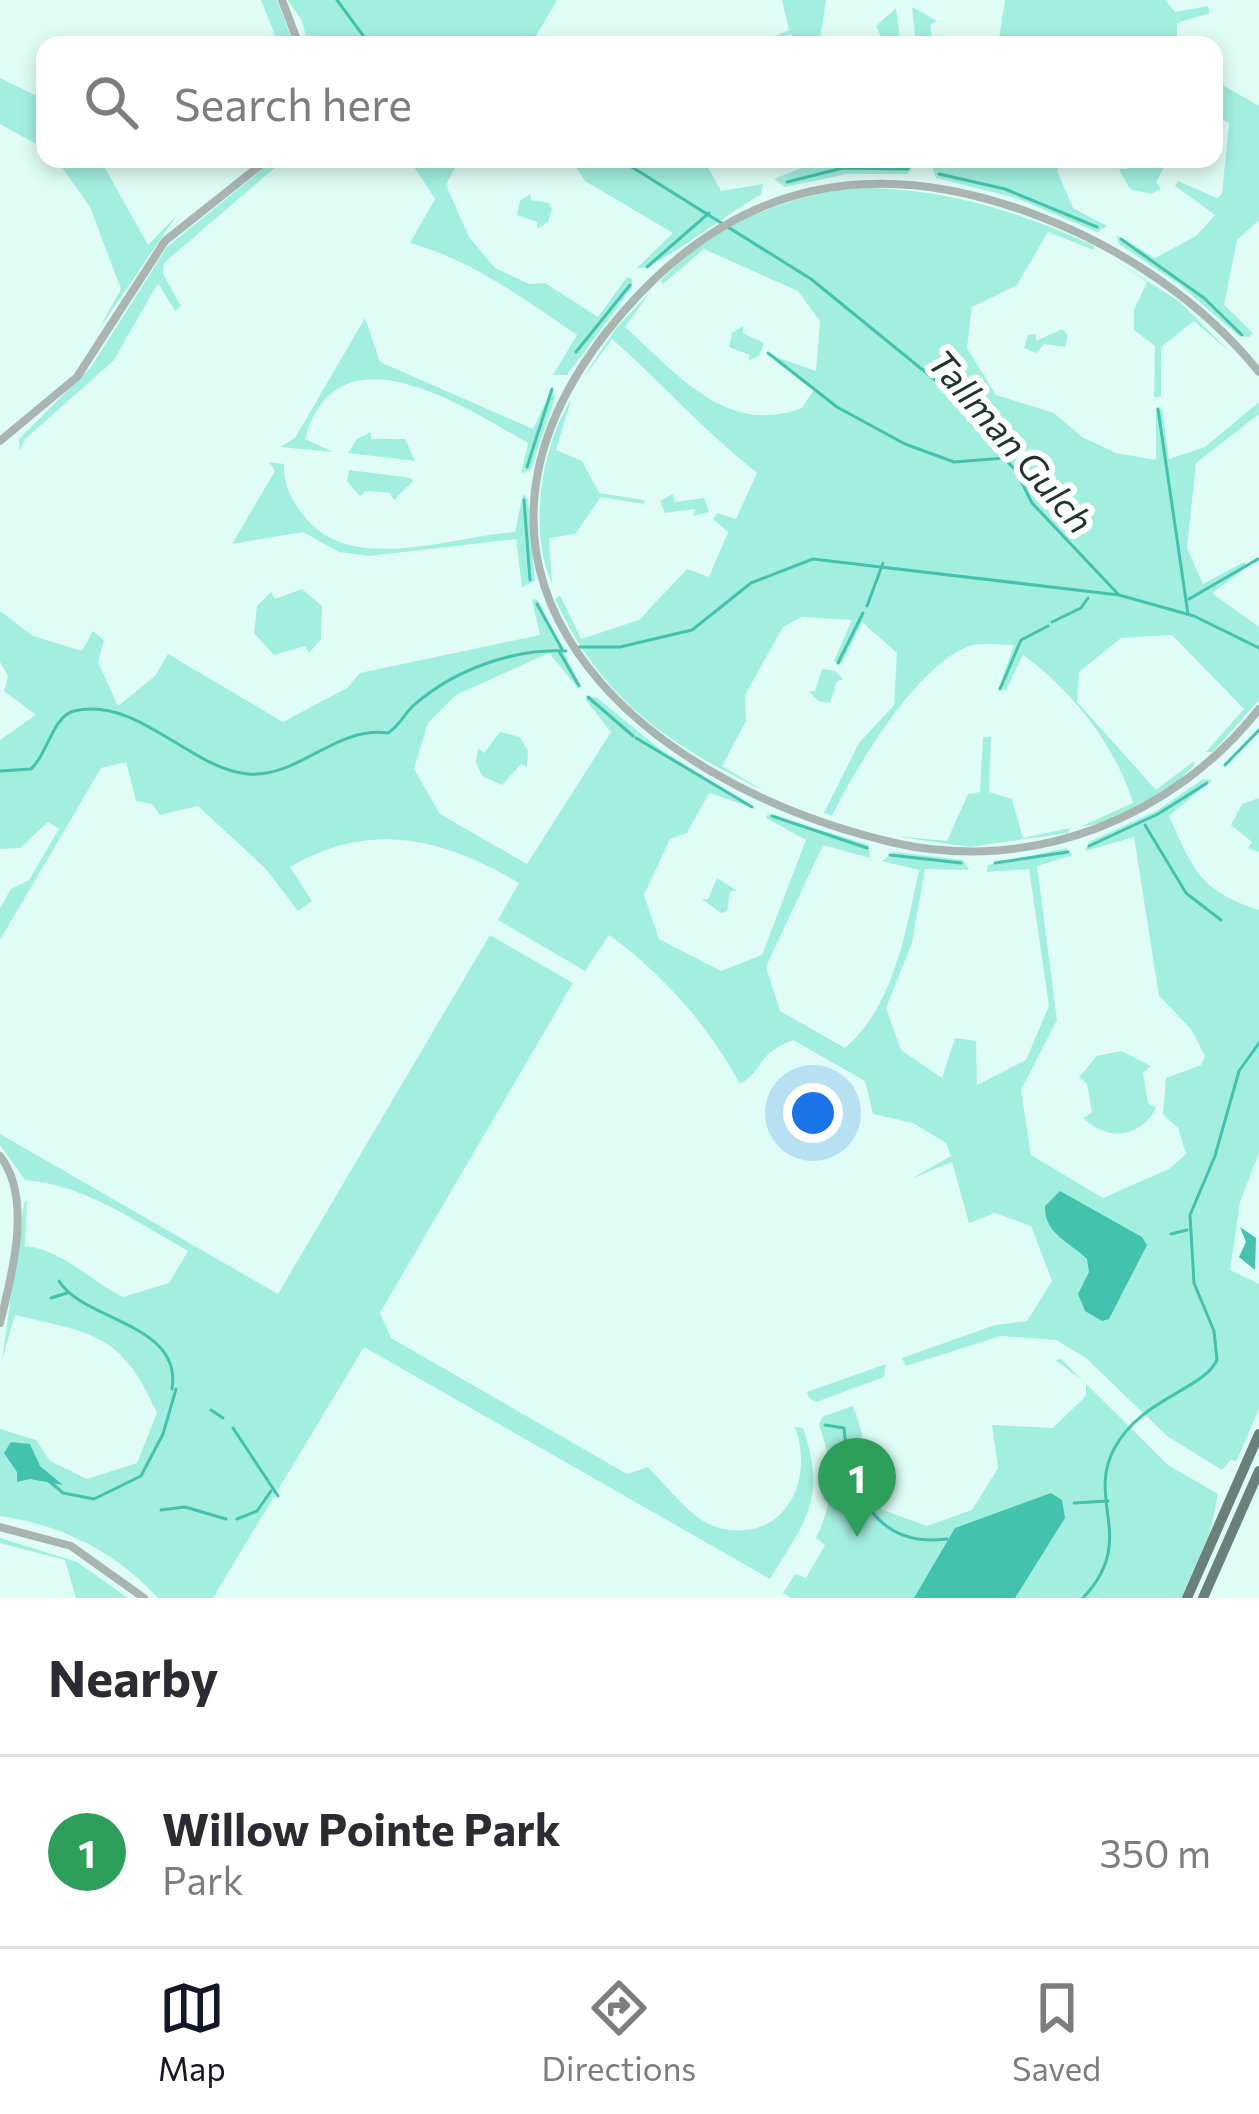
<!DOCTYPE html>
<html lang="en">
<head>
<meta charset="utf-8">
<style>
  body { margin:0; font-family:Commissioner,sans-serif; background:#f2f2f3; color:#2b2b33 }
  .you { position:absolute; left:813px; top:1113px; width:42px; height:42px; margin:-30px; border:9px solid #fff; border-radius:50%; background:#1a73e8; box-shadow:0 0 0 18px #1a73e833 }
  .badge { display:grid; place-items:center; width:78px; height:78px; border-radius:50%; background:#111827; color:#fff; font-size:39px; font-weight:700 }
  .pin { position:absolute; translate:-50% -99px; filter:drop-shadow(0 3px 6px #0008) }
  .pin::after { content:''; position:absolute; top:63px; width:42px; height:36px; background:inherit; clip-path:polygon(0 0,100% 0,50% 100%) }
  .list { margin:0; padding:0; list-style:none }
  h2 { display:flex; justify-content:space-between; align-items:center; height:156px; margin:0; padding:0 48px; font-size:51px }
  h2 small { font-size:39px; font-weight:400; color:#7c7c81 }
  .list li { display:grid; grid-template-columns:78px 1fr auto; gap:36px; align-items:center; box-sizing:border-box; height:192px; padding:0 48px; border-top:3px solid #e1e1e2 }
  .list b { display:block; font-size:45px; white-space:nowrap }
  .list p { margin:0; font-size:39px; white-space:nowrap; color:#7c7c81 }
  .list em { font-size:39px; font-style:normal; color:#7c7c81 }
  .icon { flex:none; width:66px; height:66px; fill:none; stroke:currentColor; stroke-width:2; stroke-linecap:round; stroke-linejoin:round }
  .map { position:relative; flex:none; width:1259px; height:1598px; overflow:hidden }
  .search { position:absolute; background:#fff; box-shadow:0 6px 18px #0003; left:36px; right:36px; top:36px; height:132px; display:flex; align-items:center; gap:30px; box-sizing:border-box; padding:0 42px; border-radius:24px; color:#7c7c81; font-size:45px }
  .sheet { height:348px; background:#fff }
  nav { display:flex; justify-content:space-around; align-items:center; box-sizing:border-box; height:168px; border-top:3px solid #e1e1e2; background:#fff; font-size:33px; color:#7c7c81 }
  nav a { display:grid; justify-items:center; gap:6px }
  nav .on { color:#111827 }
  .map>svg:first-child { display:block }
  .green { fill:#a3efdf }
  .water { fill:#43c2ad }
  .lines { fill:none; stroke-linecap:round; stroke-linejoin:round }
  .stream { stroke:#43c2ad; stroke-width:3 }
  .minor { stroke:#a9b5b2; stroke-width:8 }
  .major { stroke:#6a807b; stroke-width:10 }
  .labels { text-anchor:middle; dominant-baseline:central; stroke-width:12; stroke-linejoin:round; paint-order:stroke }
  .water-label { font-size:36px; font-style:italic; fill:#1e3430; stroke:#fff }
</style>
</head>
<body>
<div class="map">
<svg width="1259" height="1598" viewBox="0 0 1259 1598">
  <rect width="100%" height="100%" fill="#dffdf6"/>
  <g class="green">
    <polygon points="261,0 277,0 294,45 279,45"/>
    <polygon points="288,0 557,0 531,45 308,45 302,21"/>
    <polygon points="782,0 826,0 819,45 793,45 791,34 756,45 789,30"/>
    <polygon points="1005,0 1165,0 1175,12 1208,6 1210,13 1177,23 1177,45 998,45"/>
    <polygon points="912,7 937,21 930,25 933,45 916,45"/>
    <polygon points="896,8 901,45 885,45 876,26"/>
    <polygon points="0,78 45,100 45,149 0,124"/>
    <polygon points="1214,80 1259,106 1259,220 1237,240 1224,305 1253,333 1249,337 1239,336 1180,285 1119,244 1116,235 1155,258 1196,236 1215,215 1175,186 1178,181 1217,198 1222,194 1229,123 1214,114"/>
    <polygon points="56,159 100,159 148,245 177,215 99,329 121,289 90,207"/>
    <polygon points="275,159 285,159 164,263 163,274 181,306 175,311 158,283 114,360 24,440 20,451 19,439 91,367 167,247"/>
    <path d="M409,159H459L446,185L469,237L495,268L529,284L545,283L598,317L627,277L632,279V288L567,375H553L577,335C524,299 472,260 410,243L435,199Z"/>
    <path d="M571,159H703L721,191L763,184L761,195C735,207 654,272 637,268L673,233L585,181Z"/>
    <polygon points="824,159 911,161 912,168 907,174 847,174 785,187 774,179"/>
    <polygon points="930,159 1061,159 1057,171 1073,208 1107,226 1097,232 1016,198 936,178"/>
    <polygon points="1133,159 1172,159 1172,168 1165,165 1156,182 1161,189 1151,194 1130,189 1119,169 1127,169"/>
    <path d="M851,188C939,186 1016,210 1094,246V250L1048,232L1017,285L972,307L967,348L996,395L1054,413L1082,437L1116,453L1156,460V409H1162L1169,459L1205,447L1259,402V414L1196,463L1187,548L1203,584L1244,562L1247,567L1212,593L1259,627V700L1213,752H1206L1244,709L1172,635L1121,638L1079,672L1077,702L1156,790L1194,761V765C1172,792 1115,826 1082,826L1133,803C1116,746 1071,689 1023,655L1006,690L999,688L1014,645C1001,645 979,642 967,647C916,666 855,769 832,816L879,833L777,796L824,813L859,743L894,705L897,653L862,622L841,665L834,661L852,620L802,617L783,627L745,695L746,721L722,766L764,791C667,744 601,699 555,599L560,595L581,639L639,620L687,569L709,577L728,532L713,519L717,513L736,519L757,473C705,432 662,383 612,339L577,387L616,328L651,291L625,327C677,373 726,437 802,408L814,390L770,355L816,371L820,321L798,291L704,249L663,284L660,281C713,226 778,199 851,188Z"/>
    <polygon points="530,194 531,200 549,203 552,209 548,222 537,229 537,222 517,215 520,201"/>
    <polygon points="1105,254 1180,302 1231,353 1194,321 1161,347 1161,397 1154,397 1155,346 1134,330 1134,310 1147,282"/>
    <path d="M365,318L380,362L533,429L552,389L555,398L531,469L521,474L528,443C464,407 337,322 305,439L333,452L280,447L295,438Z"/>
    <polygon points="743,326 743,333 764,343 759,356 748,361 750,355 729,347 732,333"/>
    <polygon points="1062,329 1068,335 1065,347 1044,344 1036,353 1024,348 1028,335 1036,334 1036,341"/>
    <path d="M571,400L556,450L582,461L599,493L644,500V504L601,497L575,534L549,538L552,583C528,533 541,446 571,400Z"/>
    <polygon points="371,432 371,439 405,439 415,461 348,453 357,439"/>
    <path d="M269,462L284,464C284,485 290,498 303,515C350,576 446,537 515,532L523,494L528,499L535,581L522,587L516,539L369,556L339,552L303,532L232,544L275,471Z"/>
    <polygon points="349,470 411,478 413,481 394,500 390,493 366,491 360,496 347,481"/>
    <polygon points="673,494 675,502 704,498 709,512 694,516 695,509 665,513 660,501"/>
    <polygon points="302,589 322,606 321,639 309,653 305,646 274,655 254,633 257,606 271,592 275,599"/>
    <path d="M537,599L581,686L578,688L549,653L456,695L428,723L414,769L440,814L527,864L611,732L585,699L596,697L661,750L756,809L709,793L687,833L670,839L644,895L659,939L721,971L762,955L806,840L766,818L768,814L869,845L870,858L823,845L766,967L780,1011L845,1048C894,1006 906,931 919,870L882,861L894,852L963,860L969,870L925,869L912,943L886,1008L901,1050L942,1078L955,1038L976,1041L977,1085L1026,1060L1049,1006L1029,869L987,872L988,865L1066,848L1073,855L1037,866L1057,1020L1021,1090L1031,1155L1103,1198L1169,1169L1186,1154L1178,1128L1163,1114L1166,1078L1201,1065L1205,1056L1191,1029L1159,996L1134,837L1085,851L1089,842L1158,810L1203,779L1212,780L1169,816C1193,869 1200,891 1259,910V1153L1240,1202L1230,1270L1259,1284V1409L1236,1462L1231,1459L1222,1470L1167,1436L1086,1358L1056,1340L1001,1336L906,1366L902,1358L995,1325L1027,1321L1052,1281L1031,1226L995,1213L969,1223L952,1162L911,1179L951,1156L946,1143L913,1123L873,1114L865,1081L793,1040C754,1055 766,1069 740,1084C708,1025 663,974 609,935L585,971L498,920L519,883C442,838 371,820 290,867L312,901L298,911L266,869L198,806L160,815L152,804L136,801L126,762L101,768L0,940V908L11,889L29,880L59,829L48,822L20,848L0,849V740L36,715L4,691L8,676L0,662V611L33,636L82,651L93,631L104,640L98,662L118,706L155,676L168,654L283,722L347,688L360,673L540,635L532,600Z"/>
    <polygon points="822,669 835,671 843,679 837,681 830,703 818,701 809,691 815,691"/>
    <polygon points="500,732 520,737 528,751 527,767 521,764 502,785 482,776 476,762 478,748 484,753"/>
    <polygon points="983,737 991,737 989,792 1012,799 1023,838 1070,828 1068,833 969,847 894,836 947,841 968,794 980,792"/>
    <polygon points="1259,798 1259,852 1248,848 1252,842 1231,825 1242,804"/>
    <polygon points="717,878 737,891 730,891 727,911 721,913 702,899 708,899"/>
    <path d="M490,935L573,983L380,1313L391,1338L627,1474L648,1467C667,1486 692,1521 719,1528C784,1544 815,1481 795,1427L803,1428C827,1499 806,1520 770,1579L364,1347L213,1598H158C116,1552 62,1525 0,1516V1429L36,1440L50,1461L87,1479L137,1463L157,1413C121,1333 95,1334 15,1315L2,1360L24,1203L27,1200L25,1246C61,1249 89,1280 123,1297L169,1283L188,1251C139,1223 83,1184 25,1180L0,1145V1134L278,1294Z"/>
    <path d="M1121,1051L1151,1066L1143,1073L1148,1103L1156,1108C1140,1138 1108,1142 1083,1118L1092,1113L1087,1084L1079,1077L1097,1056Z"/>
    <path d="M1061,1359L1168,1465L1218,1494L1210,1533L1181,1598H791L783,1593L795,1574L806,1578L825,1545L816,1538C836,1496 834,1468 819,1425L822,1417L853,1406L862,1433L857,1471L880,1509L927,1526L972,1510L998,1468L992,1425L1053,1428L1086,1396V1383L1055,1360Z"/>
    <polygon points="886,1364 884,1377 816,1402 809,1398 807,1392"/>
    <polygon points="0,1538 77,1562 128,1598 76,1598 65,1560 0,1543"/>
  </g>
  <g class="water">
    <path d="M1060,1191L1142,1237L1147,1245L1109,1319L1102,1321L1085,1311L1078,1294L1089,1272L1087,1259C1070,1242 1044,1234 1045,1206Z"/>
    <polygon points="1240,1227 1256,1238 1255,1270 1239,1257 1246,1242"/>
    <polygon points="11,1442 30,1444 40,1466 63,1485 30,1479 17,1482 17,1472 4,1453"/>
    <polygon points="1051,1493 1062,1500 1065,1518 1015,1598 914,1598 955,1528"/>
  </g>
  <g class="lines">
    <g class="stream">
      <polyline points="337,0 370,45"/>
      <polyline points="619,159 811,279 940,384 1016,471 1032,503 1119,595 1194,616 1259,648"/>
      <polyline points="939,174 1005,189 1097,227"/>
      <polyline points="787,182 843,168 908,169"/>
      <polyline points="1121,239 1204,298 1242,335"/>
      <polyline points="647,267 709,213"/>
      <polyline points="576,352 630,285"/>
      <polyline points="768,353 837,407 905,444 954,462 1005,458"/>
      <polyline points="1158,409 1188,614"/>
      <polyline points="527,467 552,389"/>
      <polyline points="524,500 530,580"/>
      <polyline points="1189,599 1258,559"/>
      <polyline points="537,604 562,649"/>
      <polyline points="867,606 883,563"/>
      <polyline points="1052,622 1081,608 1088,598"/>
      <polyline points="579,647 620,647 692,630 751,583 813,559 1119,595"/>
      <polyline points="559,651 579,686"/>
      <polyline points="838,663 863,613"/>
      <polyline points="1000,689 1021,640 1048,626"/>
      <polyline points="588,697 633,736"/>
      <polyline points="636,738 752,807"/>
      <polyline points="1225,765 1259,730"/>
      <path d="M0,771L31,769C47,755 53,716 74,711C138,696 190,769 248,774C299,778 335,726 388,733C400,725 404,714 414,705C454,670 514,648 566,651"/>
      <polyline points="772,816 867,848"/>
      <polyline points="1145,825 1186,893 1221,920"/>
      <polyline points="1089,846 1158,814 1207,783"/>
      <polyline points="890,855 961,863"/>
      <polyline points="995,863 1068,852"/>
      <polyline points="1171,1234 1187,1230"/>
      <path d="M59,1281C83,1321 183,1323 172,1389"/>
      <polyline points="51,1298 67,1293"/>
      <polyline points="211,1410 223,1418"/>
      <path d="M825,1425L844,1428C849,1487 874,1549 947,1539"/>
      <polyline points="233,1428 278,1496"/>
      <polyline points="49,1481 63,1493 94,1499 141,1476 163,1434 176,1389"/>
      <polyline points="1074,1503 1108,1501"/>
      <polyline points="161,1510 185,1507 226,1519"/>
      <polyline points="237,1519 257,1511 271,1491"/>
      <path d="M1083,1598C1138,1540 1086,1502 1114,1449C1141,1398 1203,1390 1217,1360L1214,1331L1194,1283L1190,1215L1215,1156L1239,1071L1259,1043"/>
    </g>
    <g class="minor">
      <polyline points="282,0 299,45"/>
      <path d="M1259,372C1202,301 1121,247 1036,215C875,154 738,180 624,311C399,570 633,783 895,843C1032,874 1173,818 1259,709"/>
      <polyline points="0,441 77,377 165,241 268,159"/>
      <path d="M0,1156C33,1198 12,1275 0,1323"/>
      <polyline points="0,1527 71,1546 144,1598"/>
    </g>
    <g class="major">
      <polyline points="1187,1598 1259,1434"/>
      <polyline points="1203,1598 1259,1471"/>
    </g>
  </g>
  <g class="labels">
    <g class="water-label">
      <text transform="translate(1012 440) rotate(49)">Tallman Gulch</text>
    </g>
  </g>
</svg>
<div class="you"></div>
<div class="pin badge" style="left:857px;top:1537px;background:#2e9e5b">1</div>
<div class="search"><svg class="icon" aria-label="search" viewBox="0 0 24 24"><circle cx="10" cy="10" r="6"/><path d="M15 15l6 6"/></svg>Search here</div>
</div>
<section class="sheet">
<h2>Nearby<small></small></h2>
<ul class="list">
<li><span class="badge" style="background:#2e9e5b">1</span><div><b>Willow Pointe Park</b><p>Park</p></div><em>350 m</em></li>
</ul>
</section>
<nav>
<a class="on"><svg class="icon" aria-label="map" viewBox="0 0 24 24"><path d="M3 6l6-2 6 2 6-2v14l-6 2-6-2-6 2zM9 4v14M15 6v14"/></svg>Map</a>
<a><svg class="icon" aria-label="directions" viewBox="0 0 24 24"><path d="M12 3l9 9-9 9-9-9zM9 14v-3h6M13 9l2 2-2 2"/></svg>Directions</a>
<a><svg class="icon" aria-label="saved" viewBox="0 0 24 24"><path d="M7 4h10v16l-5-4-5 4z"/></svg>Saved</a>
</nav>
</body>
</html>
